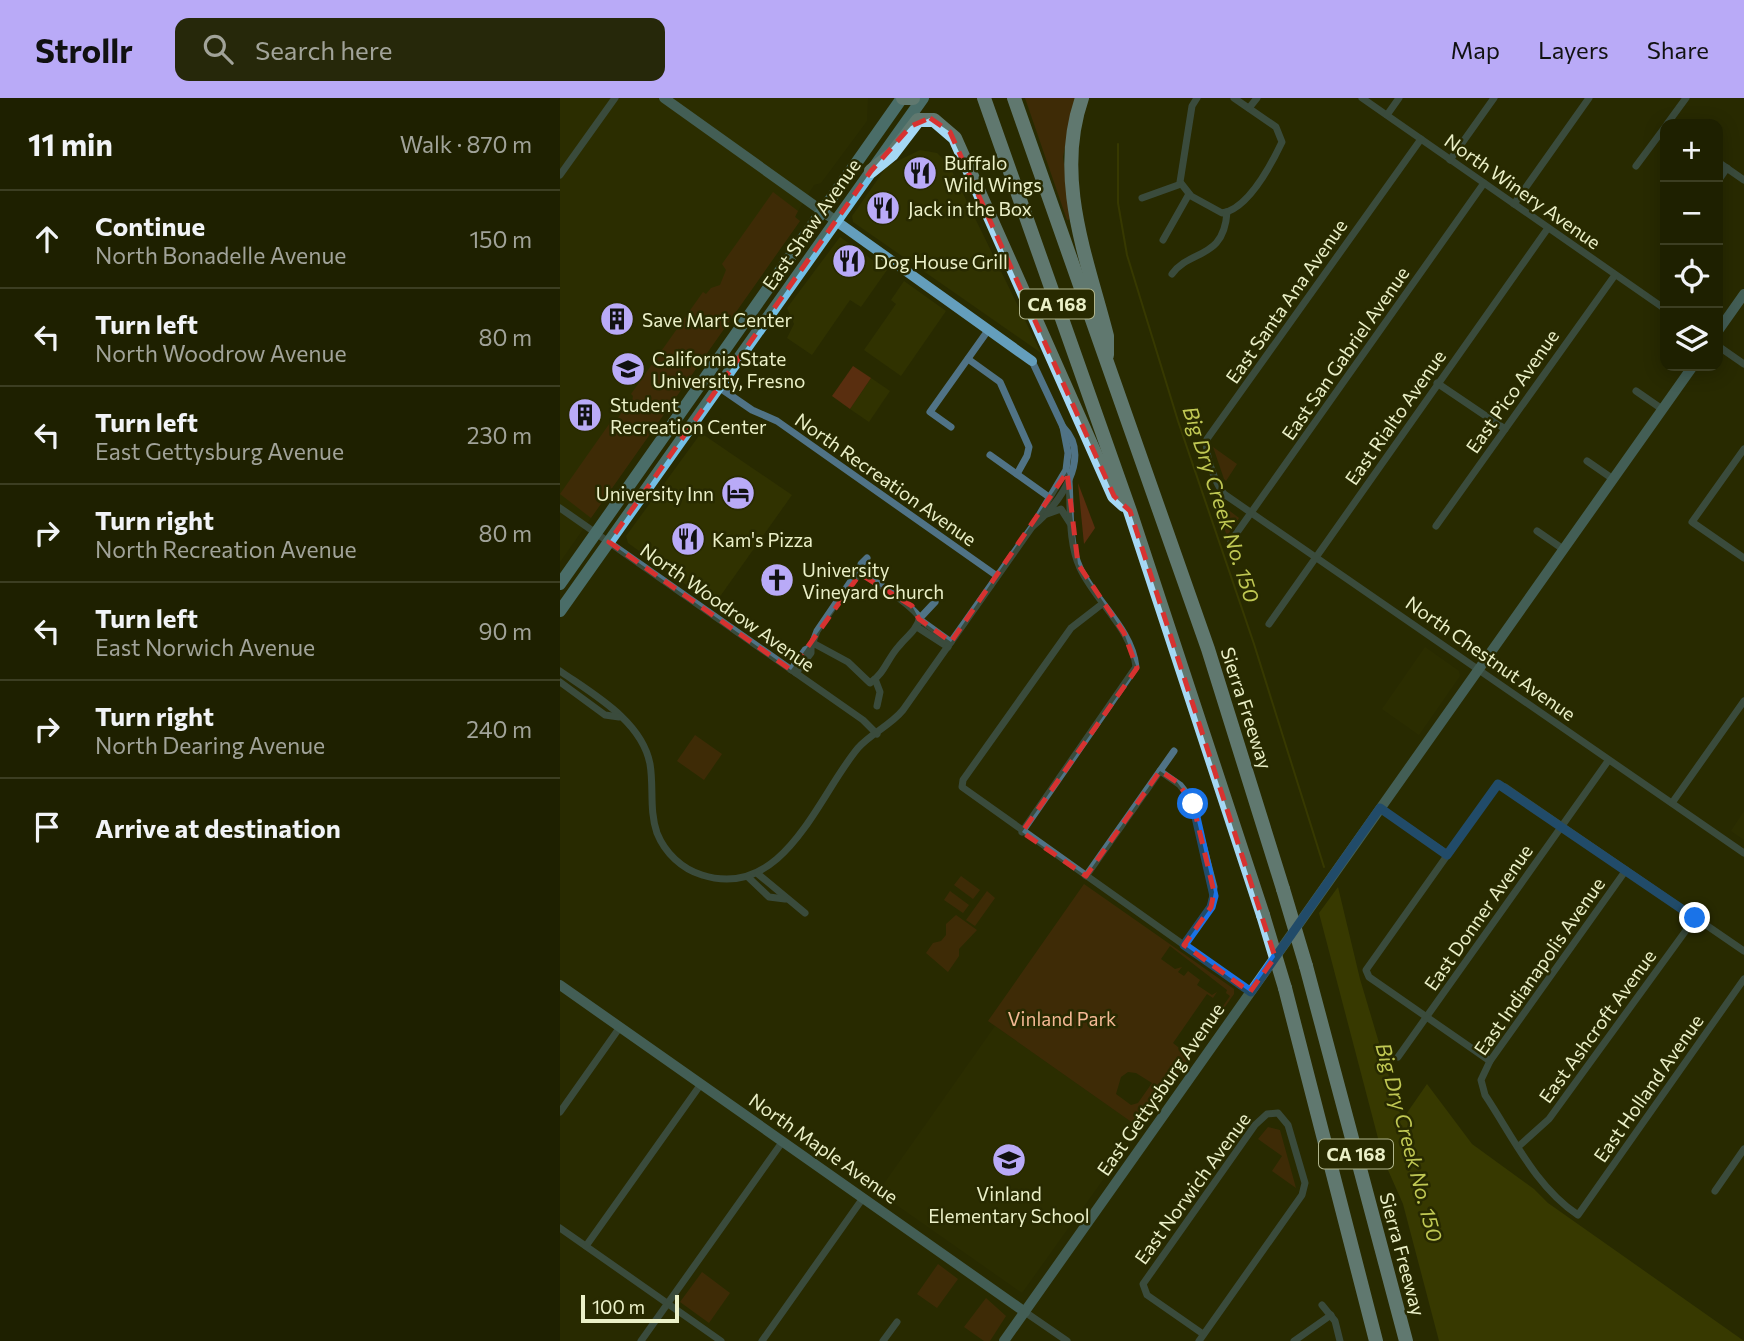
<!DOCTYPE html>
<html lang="en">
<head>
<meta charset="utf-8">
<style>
  body { margin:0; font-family:Commissioner,sans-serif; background:#26280a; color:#f1f3f6 }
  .controls { position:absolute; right:21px; top:21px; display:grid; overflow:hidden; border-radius:14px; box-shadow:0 4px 18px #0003 }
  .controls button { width:63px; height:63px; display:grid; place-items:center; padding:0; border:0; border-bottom:2px solid #3c3e22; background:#1e2000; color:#f1f3f6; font:35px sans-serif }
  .scale { position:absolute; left:21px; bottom:18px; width:98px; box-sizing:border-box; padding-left:7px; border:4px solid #ebf0c8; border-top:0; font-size:19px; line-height:24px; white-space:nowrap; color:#ebf0c8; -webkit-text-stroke:5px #282a00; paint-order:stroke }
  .stop { position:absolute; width:21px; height:21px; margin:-16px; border:5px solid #1a73e8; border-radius:50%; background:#fff }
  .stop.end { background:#1a73e8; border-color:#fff; box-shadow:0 2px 7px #0008 }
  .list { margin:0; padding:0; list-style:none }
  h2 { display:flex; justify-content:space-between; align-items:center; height:91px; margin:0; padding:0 28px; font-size:30px }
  h2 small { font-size:23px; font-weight:400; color:#a1a399 }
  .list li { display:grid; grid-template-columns:46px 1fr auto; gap:21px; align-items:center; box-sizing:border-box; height:98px; padding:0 28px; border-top:2px solid #3c3e22 }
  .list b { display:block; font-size:26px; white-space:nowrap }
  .list p { margin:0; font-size:23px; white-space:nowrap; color:#a1a399 }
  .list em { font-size:23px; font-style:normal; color:#a1a399 }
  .icon { flex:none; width:38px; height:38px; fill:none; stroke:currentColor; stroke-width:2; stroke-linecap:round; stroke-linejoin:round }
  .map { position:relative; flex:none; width:1184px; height:1243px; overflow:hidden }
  header { display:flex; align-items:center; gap:42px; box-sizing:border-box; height:98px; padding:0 35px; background:#b9aaf7; color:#111 }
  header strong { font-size:33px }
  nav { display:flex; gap:38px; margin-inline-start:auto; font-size:24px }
  .search { width:490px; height:63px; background:#26280a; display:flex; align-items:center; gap:18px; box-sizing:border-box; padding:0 24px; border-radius:14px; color:#a1a399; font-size:26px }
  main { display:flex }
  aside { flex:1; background:#1e2000 }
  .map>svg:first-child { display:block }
  .built { fill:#303200 }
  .green { fill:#592e0f; fill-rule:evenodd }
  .water { fill:#494c01 }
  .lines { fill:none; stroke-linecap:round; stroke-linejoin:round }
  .stream { stroke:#494c01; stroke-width:2 }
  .street { stroke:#507386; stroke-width:7 }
  .secondary { stroke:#649ebc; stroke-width:10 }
  .primary { stroke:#73bfe6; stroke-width:12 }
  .highway { stroke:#a5d8f5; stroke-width:14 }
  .highway-bridge { stroke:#a5d8f5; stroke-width:14 }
  .route { stroke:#1a73e8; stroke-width:9 }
  .marked { fill:none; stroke:#d73230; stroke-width:5; stroke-dasharray:14 9; stroke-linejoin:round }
  .labels { text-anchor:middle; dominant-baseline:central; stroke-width:5; stroke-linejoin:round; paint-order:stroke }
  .shield { fill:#282a00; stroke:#b0b58c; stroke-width:2 }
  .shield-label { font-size:18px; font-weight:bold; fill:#ebf0c8 }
  .poi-label { font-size:19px; fill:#ebf0c8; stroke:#282a00; text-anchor:start }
  .street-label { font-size:19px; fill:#ebf0c8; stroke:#282a00 }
  .park-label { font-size:19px; fill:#f4b894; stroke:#282a00 }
  .water-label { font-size:21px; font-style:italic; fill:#c0c853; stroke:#282a00 }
</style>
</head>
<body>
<header>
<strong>Strollr</strong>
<div class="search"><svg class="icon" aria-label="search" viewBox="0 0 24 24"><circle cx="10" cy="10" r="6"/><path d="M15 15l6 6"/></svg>Search here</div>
<nav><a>Map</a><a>Layers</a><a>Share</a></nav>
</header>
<main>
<aside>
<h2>11 min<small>Walk · 870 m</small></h2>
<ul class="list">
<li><svg class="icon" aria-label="ahead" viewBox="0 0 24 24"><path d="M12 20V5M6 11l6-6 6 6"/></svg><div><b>Continue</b><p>North Bonadelle Avenue</p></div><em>150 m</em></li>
<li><svg class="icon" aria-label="left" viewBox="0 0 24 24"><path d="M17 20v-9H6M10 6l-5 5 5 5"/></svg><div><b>Turn left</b><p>North Woodrow Avenue</p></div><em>80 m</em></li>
<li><svg class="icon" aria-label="left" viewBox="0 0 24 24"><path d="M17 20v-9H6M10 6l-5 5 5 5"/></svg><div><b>Turn left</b><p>East Gettysburg Avenue</p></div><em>230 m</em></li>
<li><svg class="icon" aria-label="right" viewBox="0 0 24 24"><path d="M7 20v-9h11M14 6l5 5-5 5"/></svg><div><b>Turn right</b><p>North Recreation Avenue</p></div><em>80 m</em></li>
<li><svg class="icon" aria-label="left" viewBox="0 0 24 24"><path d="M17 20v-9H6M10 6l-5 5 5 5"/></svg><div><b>Turn left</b><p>East Norwich Avenue</p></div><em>90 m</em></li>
<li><svg class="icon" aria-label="right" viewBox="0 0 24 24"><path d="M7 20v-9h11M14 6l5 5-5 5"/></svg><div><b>Turn right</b><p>North Dearing Avenue</p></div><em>240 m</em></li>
<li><svg class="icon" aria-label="arrive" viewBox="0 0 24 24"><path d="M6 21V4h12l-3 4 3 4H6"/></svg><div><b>Arrive at destination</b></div></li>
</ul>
</aside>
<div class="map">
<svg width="1184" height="1243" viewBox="0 0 1184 1243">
  <rect width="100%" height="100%" fill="#282a00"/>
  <g class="built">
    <polygon points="0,0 308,0 307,23 261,85 254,87 235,118 240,123 0,464"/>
    <polygon points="360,52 377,55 389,67 481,255 293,124 292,118 327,68"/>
    <polygon points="280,139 327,172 301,209 290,202 252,257 227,240 234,226 227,210"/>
    <polygon points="344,183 386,213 341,278 304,252 336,206 331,202"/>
    <polygon points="311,280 330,293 309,324 290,311"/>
    <polygon points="141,335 232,397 154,507 68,445 66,438"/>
    <polygon points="865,549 899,573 900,578 859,637 822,611"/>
    <polygon points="1184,713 1184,742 1171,733"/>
    <polygon points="435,928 580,1030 462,1195 318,1094"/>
  </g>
  <g class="green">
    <polygon points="465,0 515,0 503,59 512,121 507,122"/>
    <polygon points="213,94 238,113 235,119 240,123 31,420 0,396 52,322 55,324 62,314 71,310 73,298 71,296 143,194 146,196 151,190 160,187 166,172 162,166"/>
    <polygon points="293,268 311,280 290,311 272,298"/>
    <polygon points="653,349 677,366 666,383 664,381"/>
    <polygon points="518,385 535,430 524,446"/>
    <polygon points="654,401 679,420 667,438"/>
    <polygon points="135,637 162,656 144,682 117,663"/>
    <polygon points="401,778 420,792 413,801 394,787"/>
    <path d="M524,786L674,891V896L580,1030L428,923ZM610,848L667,892L666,895L670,898L637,946L632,943L633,951L628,957L613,945L647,896L653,900L657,894L652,897L637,887L640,882L628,873L624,878L618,874L622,869L615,871L601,861ZM568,974L576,975L592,985L578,1005L571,1007L556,996L561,979Z"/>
    <polygon points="390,793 409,807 403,815 384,802"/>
    <polygon points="427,793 435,800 415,828 406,822"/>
    <polygon points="396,817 417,832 399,851 399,858 388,874 366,855 373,845 381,843 386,837 386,826"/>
    <polygon points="708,1029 720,1032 736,1090 712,1073 722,1058 698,1041"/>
    <polygon points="378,1166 398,1181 377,1210 357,1196"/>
    <polygon points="142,1174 170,1195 149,1225 120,1204"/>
    <polygon points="426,1200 446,1218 430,1243 424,1243 404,1229"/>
  </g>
  <polygon class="water" points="778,789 800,881 842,1022 867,986 912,1046 974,1091 988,1105 1184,1243 879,1243 843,1106 824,1063 759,815"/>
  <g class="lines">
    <polyline class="stream" points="558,46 558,105 567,157 618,323 694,546 764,769"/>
    <g class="street">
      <path d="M637,0L632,8L620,84L631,98L662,115C688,111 711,67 722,44L716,29L674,0"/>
      <polyline points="802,0 1105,211"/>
      <polyline points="689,10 697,0"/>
      <polyline points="827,17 839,0"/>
      <polyline points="1107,26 1126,0"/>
      <path d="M861,41L647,341C644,355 655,385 664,396L1184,755"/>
      <polyline points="890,62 934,0"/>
      <polyline points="1158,64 1184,82"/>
      <polyline points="1076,68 1105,29"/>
      <polyline points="0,77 55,0"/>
      <polyline points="1158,83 1167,70"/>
      <polyline points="582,100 621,86"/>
      <polyline points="954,106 1029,0"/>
      <polyline points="603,142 629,96"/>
      <path d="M612,176C630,151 664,162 667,114"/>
      <polyline points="1158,248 1184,266"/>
      <polyline points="408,261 440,284 469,349 467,358 457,376"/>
      <polyline points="877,285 945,331"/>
      <polyline points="160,290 192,312 217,323 437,478"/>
      <polyline points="1076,293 1102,311"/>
      <polyline points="391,329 370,314 429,231"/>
      <polyline points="1184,351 1132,424 1184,460"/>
      <polyline points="430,357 489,399"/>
      <polyline points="1027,363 1053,381"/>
      <polyline points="0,410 303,622 317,636"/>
      <polyline points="487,416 501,411 510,425"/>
      <path d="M473,428C499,407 533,359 503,329"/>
      <polyline points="876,428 1055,177"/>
      <polyline points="977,433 1003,451"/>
      <polyline points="671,443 924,85"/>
      <polyline points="300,476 301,466 307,460"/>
      <polyline points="542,506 511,530 403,682 402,689 690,894"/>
      <polyline points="360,520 375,504"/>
      <polyline points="359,521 391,544"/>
      <polyline points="709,526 988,130"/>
      <polyline points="357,529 388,549"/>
      <path d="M251,549L257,533L291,483L300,476C312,479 353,509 360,520C355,534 348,537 339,548C327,561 325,575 310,585L288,564L253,545"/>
      <polyline points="231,572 245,552 251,549 251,555 236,575"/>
      <path d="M0,573C33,596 82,623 90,666C94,689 89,712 97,735C105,755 122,771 142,777C224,803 257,699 298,650C311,635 330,628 343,612L472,429L506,372L508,355L503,329L472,263"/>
      <polyline points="315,581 320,594 317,608"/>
      <polyline points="0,584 45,617 59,619"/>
      <polyline points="600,673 620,687 631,701 654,789 651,809 624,847"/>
      <polyline points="1112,705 1184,603"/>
      <polyline points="820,710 887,756"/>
      <path d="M462,734L576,569C572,531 536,504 520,470C508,444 511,410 509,383"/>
      <path d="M1066,772L930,963L921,982L925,997C953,1039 975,1088 1018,1117L1184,881"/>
      <polyline points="198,776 245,815"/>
      <polyline points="526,778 614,653"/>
      <polyline points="188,779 209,799 225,801"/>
      <polyline points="838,959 1048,663"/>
      <polyline points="930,963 809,879 806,872 937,687 945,689 1184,853"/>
      <polyline points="0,1014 60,929"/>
      <polyline points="959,1048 989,1021 1135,820"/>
      <polyline points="1155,1093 1184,1051"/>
      <polyline points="0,1130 161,1243"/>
      <polyline points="26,1148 141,986"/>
      <polyline points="762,1207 775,1223 780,1243"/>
      <polyline points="465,1214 507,1243"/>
      <polyline points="81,1243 223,1043"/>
      <polyline points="202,1243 303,1100"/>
      <polyline points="323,1243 337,1224"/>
      <polyline points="639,1243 742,1097 745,1085 728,1027 718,1015 707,1016 695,1027 583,1186 587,1197 643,1236"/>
      <polyline points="734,1243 771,1217"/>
    </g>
    <g class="secondary">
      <polyline points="104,0 472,263"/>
      <polyline points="1158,233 1184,196"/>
      <polyline points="0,887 465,1214"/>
      <polyline points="444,1243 1133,268"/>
    </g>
    <g class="primary">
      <polyline points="0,486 342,0"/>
      <polyline points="0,513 363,0"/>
    </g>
    <g class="highway">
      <polyline points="343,0 353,0"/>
      <polyline points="424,0 570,413 703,817"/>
      <polyline points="454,0 648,551 723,791"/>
      <path d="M522,0C494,80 527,160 547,238V257"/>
      <polyline points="311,73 332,56 358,22 374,22 395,40 554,398 564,407"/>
      <polyline points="746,868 846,1243"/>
      <polyline points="725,890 816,1243"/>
    </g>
    <g class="highway-bridge">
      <polyline points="723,791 746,868"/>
      <polyline points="703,817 725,890"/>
    </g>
  </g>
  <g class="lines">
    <polyline class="route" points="633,706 654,798 651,809 624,847 691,894 820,710 887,757 938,686 1135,820"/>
  </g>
  <path d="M0 0H1184V1243H0ZM370,20L390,34L554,398L570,413L715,859L690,894L624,847L651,809L654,794L633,706L617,684L600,673L526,778L462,734L577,570L564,535L518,466L507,374L391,544L359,521L352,508L300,476L231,572L49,444L311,73L351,28Z" fill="#282a00" fill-opacity=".55" fill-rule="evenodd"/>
  <path class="marked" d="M370,20L390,34L554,398L570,413L715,859L690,894L624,847L651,809L654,794L633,706L617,684L600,673L526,778L462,734L577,570L564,535L518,466L507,374L391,544L359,521L352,508L300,476L231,572L49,444L311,73L351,28Z"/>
  <defs>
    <g id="restaurant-disc" transform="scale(1.75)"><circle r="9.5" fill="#b9aaf7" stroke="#282a00"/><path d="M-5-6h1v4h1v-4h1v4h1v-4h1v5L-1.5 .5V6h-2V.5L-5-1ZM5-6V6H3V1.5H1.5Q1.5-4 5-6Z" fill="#111"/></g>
    <g id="building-disc" transform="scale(1.75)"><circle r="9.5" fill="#b9aaf7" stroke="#282a00"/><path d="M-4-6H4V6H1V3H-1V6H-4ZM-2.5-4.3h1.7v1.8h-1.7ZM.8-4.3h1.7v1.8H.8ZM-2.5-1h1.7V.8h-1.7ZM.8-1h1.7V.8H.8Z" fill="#111"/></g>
    <g id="university-disc" transform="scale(1.75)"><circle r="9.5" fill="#b9aaf7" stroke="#282a00"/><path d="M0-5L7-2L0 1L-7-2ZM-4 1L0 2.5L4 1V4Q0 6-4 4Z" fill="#111"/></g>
    <g id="hotel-disc" transform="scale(1.75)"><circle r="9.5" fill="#b9aaf7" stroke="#282a00"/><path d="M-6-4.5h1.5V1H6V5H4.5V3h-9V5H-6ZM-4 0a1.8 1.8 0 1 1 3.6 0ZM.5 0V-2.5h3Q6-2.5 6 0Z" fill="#111"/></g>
    <g id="church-disc" transform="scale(1.75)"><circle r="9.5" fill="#b9aaf7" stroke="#282a00"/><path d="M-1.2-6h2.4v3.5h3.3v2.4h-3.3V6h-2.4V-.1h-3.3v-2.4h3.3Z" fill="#111"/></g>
    <g id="school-disc" transform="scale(1.75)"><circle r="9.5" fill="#b9aaf7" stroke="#282a00"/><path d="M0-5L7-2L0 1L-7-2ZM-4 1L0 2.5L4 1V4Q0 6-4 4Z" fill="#111"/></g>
  </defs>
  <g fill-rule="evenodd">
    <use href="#restaurant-disc" x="360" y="75"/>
    <use href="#restaurant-disc" x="323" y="110"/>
    <use href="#restaurant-disc" x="289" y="163"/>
    <use href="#building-disc" x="57" y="221"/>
    <use href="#university-disc" x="68" y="271"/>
    <use href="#building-disc" x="25" y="317"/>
    <use href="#hotel-disc" x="178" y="395"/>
    <use href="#restaurant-disc" x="128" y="441"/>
    <use href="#church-disc" x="217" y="482"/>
    <use href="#school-disc" x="449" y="1062"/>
  </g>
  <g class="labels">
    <g class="shield">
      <rect x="460" y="191.5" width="74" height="29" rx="5"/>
      <rect x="759" y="1041.5" width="74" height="29" rx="5"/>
    </g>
    <g class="shield-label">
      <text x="497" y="206">CA 168</text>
      <text x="796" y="1056">CA 168</text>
    </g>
    <g class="poi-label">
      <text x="384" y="64">Buffalo<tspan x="384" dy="22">Wild Wings</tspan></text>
      <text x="348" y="110">Jack in the Box</text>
      <text x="314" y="163">Dog House Grill</text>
      <text x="82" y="221">Save Mart Center</text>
      <text x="92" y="260">California State<tspan x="92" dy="22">University, Fresno</tspan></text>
      <text x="50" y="306">Student<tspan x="50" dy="22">Recreation Center</tspan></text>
      <text x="154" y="395" text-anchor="end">University Inn</text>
      <text x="152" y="441">Kam's Pizza</text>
      <text x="242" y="471">University<tspan x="242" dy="22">Vineyard Church</tspan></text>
      <text x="449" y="1095" text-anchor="middle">Vinland<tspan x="449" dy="22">Elementary School</tspan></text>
    </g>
    <g class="street-label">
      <text transform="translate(963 93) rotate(35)">North Winery Avenue</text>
      <text transform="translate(251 126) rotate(-55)">East Shaw Avenue</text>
      <text transform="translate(726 203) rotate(-55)">East Santa Ana Avenue</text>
      <text transform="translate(785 255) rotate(-55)">East San Gabriel Avenue</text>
      <text transform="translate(952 293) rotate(-55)">East Pico Avenue</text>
      <text transform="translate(835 319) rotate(-55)">East Rialto Avenue</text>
      <text transform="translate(326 381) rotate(35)">North Recreation Avenue</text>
      <text transform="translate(168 509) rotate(35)">North Woodrow Avenue</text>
      <text transform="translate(931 560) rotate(35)">North Chestnut Avenue</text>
      <text transform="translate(687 610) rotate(72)">Sierra Freeway</text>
      <text transform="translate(918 819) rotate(-55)">East Donner Avenue</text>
      <text transform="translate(979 868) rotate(-55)">East Indianapolis Avenue</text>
      <text transform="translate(1037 928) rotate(-54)">East Ashcroft Avenue</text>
      <text transform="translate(1088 990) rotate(-55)">East Holland Avenue</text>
      <text transform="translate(600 991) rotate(-55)">East Gettysburg Avenue</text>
      <text transform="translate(264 1050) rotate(35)">North Maple Avenue</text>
      <text transform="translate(632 1090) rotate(-54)">East Norwich Avenue</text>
      <text transform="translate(843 1156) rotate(75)">Sierra Freeway</text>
    </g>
    <g class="park-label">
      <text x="502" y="920">Vinland Park</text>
    </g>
    <g class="water-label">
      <text transform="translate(662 406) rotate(72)">Big Dry Creek No. 150</text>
      <text transform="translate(850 1044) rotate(75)">Big Dry Creek No. 150</text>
    </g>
  </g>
</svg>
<div class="controls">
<button>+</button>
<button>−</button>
<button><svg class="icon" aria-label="locate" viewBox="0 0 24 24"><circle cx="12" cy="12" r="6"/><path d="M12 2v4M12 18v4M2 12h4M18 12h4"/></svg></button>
<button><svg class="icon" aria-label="layers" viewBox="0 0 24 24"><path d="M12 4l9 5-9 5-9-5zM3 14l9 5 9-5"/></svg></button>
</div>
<div class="scale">100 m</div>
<div class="stop" style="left:633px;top:706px"></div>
<div class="stop end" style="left:1135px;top:820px"></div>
</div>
</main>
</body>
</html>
